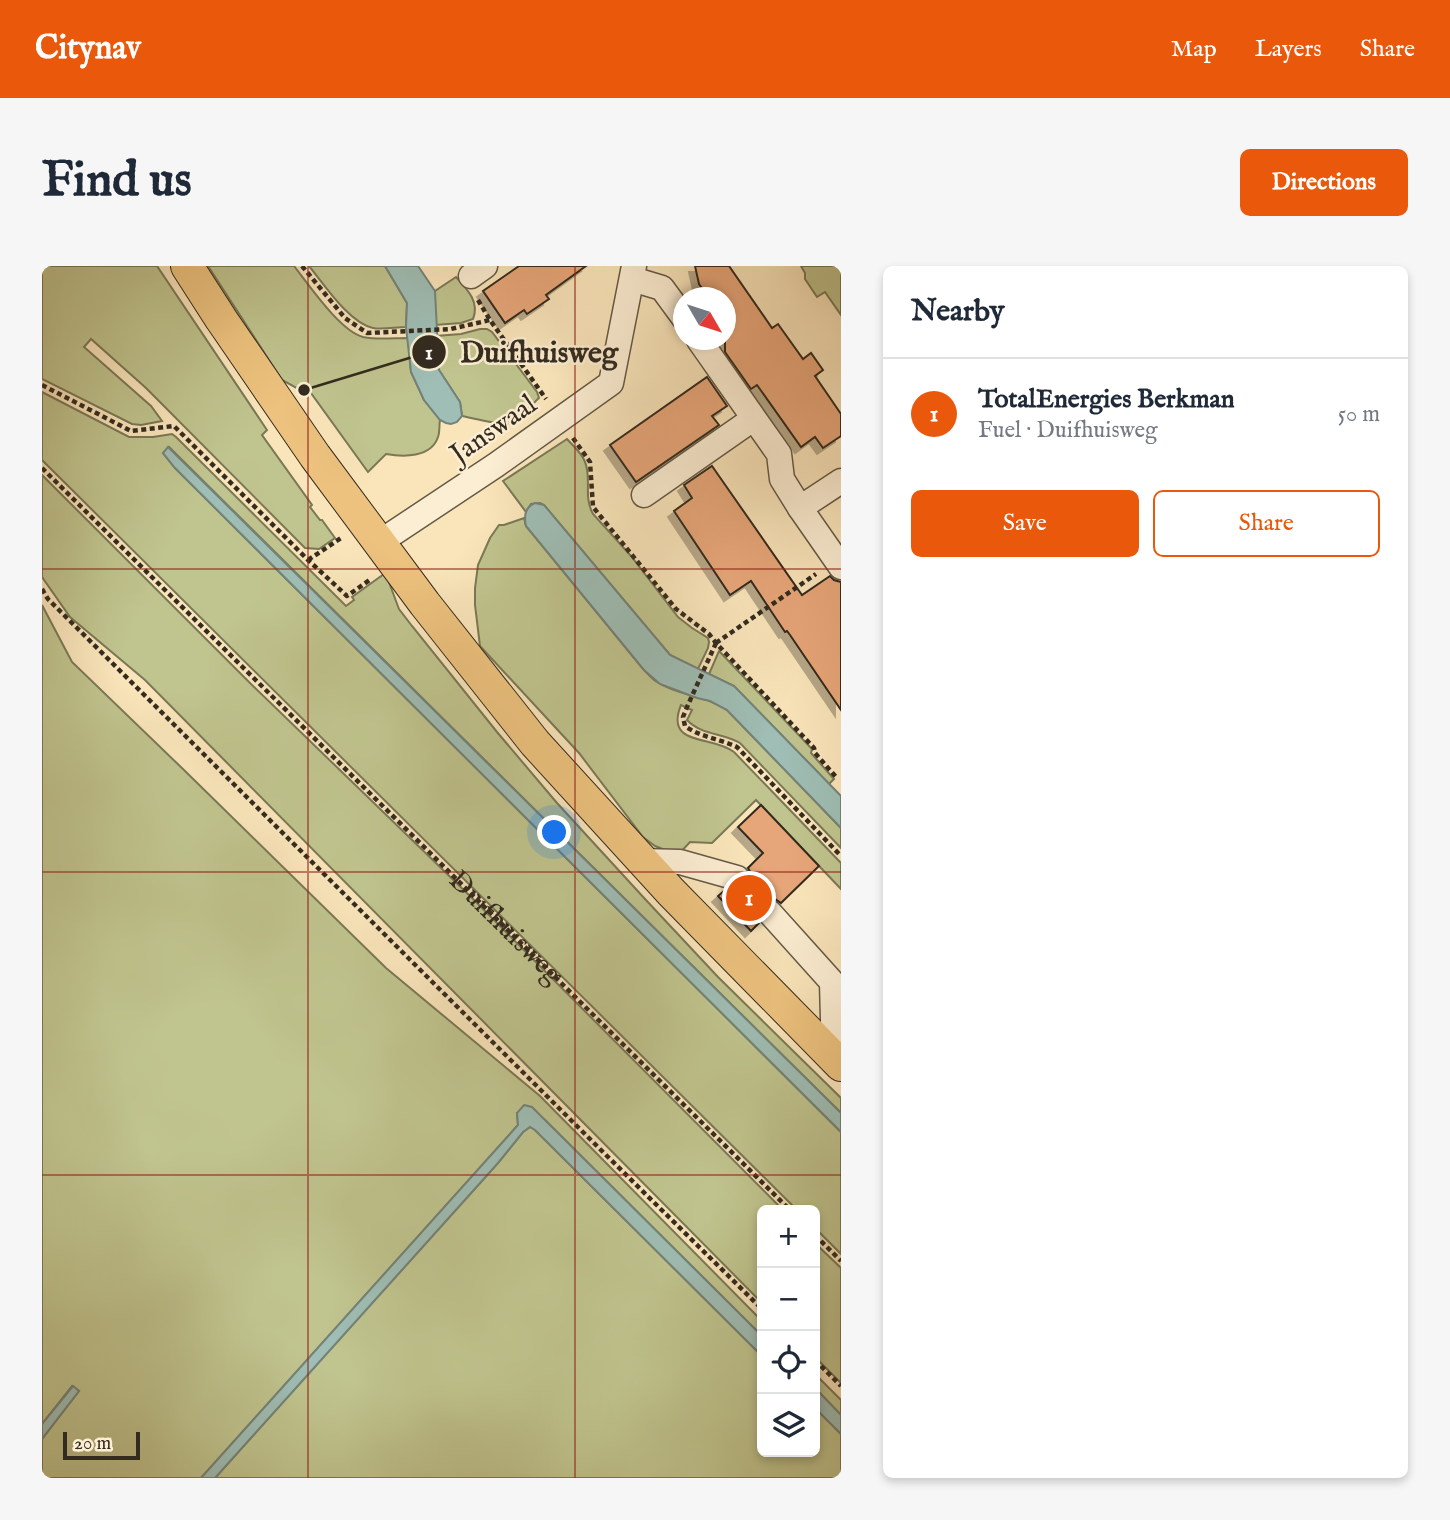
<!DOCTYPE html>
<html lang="en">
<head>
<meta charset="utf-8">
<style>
  body { margin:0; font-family:"IM FELL English",serif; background:#f6f6f7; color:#1f2937 }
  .controls { position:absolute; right:21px; bottom:21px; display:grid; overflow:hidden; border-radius:10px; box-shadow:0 4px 10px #0003 }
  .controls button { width:63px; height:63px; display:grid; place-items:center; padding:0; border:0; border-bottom:2px solid #e0e1e3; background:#fff; color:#1f2937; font:35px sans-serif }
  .compass { position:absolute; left:631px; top:21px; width:63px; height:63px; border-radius:50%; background:#fff; box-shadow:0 4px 10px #0003; rotate:129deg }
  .scale { position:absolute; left:21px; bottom:18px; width:77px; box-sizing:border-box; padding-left:7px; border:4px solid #332b1f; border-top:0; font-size:19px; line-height:24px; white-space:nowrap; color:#332b1f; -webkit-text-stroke:5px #fceed3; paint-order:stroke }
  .you { position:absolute; left:513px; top:567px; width:24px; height:24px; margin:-18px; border:5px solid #fff; border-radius:50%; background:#1a73e8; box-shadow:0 0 0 10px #1a73e833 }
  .badge { display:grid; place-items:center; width:46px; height:46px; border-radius:50%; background:#ea580c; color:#fff; font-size:23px; font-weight:700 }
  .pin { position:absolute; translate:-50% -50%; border:4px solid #fff; box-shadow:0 2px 7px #0006 }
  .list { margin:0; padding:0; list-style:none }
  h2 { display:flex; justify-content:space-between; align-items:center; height:91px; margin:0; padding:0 28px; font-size:30px }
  h2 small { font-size:23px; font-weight:400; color:#747a83 }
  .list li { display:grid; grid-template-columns:46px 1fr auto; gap:21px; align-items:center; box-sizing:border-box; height:112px; padding:0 28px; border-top:2px solid #e0e1e3 }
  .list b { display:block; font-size:26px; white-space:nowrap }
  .list p { margin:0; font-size:23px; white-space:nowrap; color:#747a83 }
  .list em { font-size:23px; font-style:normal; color:#747a83 }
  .actions { display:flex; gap:14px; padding:21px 28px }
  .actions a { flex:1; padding:16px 0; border:2px solid #ea580c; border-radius:10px; text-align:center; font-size:24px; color:#ea580c }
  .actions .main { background:#ea580c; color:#fff }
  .icon { flex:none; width:38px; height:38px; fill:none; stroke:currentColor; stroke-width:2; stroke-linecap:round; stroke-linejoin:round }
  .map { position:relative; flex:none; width:799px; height:1212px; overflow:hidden; border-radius:10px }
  header { display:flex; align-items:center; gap:42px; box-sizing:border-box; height:98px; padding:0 35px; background:#ea580c; color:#fff }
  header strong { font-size:33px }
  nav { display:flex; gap:38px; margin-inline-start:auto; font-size:24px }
  .intro { display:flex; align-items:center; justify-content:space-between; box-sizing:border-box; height:168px; padding:0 42px }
  h1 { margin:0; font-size:49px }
  .button { padding:18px 32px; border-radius:10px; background:#ea580c; color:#fff; font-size:24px; font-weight:700 }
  main { display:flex; gap:42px; padding:0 42px }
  aside { flex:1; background:#fff; border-radius:10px; box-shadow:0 4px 10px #0003 }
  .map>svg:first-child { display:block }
  .green { fill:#c0c48e; stroke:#7a7856; stroke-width:2 }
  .water { fill:#9fbeb5; stroke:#748379; stroke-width:2 }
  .building { fill:#e7a679; stroke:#332b1f; stroke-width:2; filter:url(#shadow) }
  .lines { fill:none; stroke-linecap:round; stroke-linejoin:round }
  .minor-tunnel { stroke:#d2c09c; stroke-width:24; stroke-dasharray:24 12; stroke-linecap:butt }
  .minor-casing { stroke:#655a46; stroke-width:27 }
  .major-casing { stroke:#332b1f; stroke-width:34 }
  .path { stroke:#332b1f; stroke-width:4.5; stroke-dasharray:5 3.5; stroke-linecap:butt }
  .minor { stroke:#fceed3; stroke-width:24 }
  .major { stroke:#edc27e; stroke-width:32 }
  .grid { fill:none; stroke:#8f2418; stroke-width:2; stroke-opacity:0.55 }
  .labels { text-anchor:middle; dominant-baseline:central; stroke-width:5; stroke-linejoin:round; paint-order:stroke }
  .street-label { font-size:28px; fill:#332b1f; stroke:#fceed3 }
  .leader { fill:none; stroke:#332b1f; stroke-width:2.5 }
  .callout-dot { fill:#332b1f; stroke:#fceed3; stroke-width:2.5 }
  .mark-label { font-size:21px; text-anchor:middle; font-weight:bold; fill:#fff }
  .callout-label { font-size:30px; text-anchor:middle; font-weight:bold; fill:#332b1f; stroke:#fceed3; stroke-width:5; stroke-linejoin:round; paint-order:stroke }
</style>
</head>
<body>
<header>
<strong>Citynav</strong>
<nav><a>Map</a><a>Layers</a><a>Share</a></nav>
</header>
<div class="intro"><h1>Find us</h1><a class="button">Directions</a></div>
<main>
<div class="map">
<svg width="799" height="1212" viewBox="0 0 799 1212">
  <defs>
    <filter id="shadow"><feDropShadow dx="-6" dy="6" stdDeviation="0" flood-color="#0004"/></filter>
  </defs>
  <rect width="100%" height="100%" fill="#fae5bb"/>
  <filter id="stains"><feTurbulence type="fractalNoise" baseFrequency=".00286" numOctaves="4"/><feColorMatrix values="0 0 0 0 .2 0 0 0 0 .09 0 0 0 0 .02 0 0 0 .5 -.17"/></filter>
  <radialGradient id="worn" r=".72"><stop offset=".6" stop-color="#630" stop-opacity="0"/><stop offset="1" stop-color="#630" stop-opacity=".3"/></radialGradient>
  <g class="green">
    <polygon points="0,0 115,0 225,164 220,169 270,239 268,241 278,254 280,254 293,272 277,283 263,282 104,122 49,73 42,81 109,140 120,155 99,159 90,158 0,113"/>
    <path d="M166,0H252C267,19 298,65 321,71C336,74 351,72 366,72L369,106L382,134L398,154C397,159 398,166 396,171C389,192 361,191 344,188L326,206L266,123L262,126L240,114Z"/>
    <path d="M267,0H343L365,37L364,61C354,61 340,64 331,62C307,57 282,18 267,0Z"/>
    <polygon points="759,0 799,0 799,49 783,26 775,31 763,13 763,7"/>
    <path d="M414,11C425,23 438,36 431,53L419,57L393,59V25Z"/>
    <path d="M438,63H445L450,66L495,126L497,132C489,139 481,151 471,157C464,161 431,152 420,150L418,136L397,104L394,70L419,68Z"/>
    <polygon points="0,126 87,171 111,171 130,168 134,171 304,340 312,334 310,331 342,308 345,311 357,343 370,360 455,466 515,537 603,633 676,711 799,832 799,847 127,181 121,187 133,202 799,866 799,988 773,962 773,944 755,944 0,194"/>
    <path d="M525,173C531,180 540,187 543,196C550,212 541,230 551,248L589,290L636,351L650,362L666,372L667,376L666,382L656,403L628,389L502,239L498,237L489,238L484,246L461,215Z"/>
    <polygon points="0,209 208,417 430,632 741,944 720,944 720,1037 103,414 28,351 0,311"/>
    <path d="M482,252L484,260L602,404C606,408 610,413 615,416C636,430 664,429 685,444L799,562V582L698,477C681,467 659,469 645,454L650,444L639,439C622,481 671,469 692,486L799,597V623L714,534L670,577L648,576L636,589L613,580L601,571L537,487L438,380L433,339V322L436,299L448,272L457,259H462Z"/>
    <polygon points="0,339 30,396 143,505 344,702 498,830 720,1055 720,1070 503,854 475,847 476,859 159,1212 0,1212 0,1173 37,1125 30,1120 0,1158"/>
    <polygon points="677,385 770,483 769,487 792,513 787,518 692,420 667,408"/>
    <polygon points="488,861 493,864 720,1090 720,1186 773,1186 773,1142 799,1168 799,1212 173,1212 456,897 481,866"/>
    <polygon points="773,977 799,1002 799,1117 773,1091"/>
    <polygon points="773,1108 799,1134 799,1149 773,1122"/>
  </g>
  <g class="water">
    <polygon points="343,0 376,0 393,25 397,104 418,136 420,150 415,156 409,158 404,157 398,154 382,134 369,106 364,61 365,37"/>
    <polygon points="126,181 799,847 799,866 133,202 121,187"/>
    <path d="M493,237L502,239L628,389L692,420L799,530V562L685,444L668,435L655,432L618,418L602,404L484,260C482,251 483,241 493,237Z"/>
    <polygon points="482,839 490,841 503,854 720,1070 720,1090 493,864 488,861 481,866 456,897 173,1212 159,1212 476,859 475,847"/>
    <polygon points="31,1120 37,1125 0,1173 0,1158"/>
    <polygon points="773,1122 799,1149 799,1168 773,1142"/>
  </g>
  <g class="building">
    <polygon points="477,0 544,0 504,29 507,33 485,48 482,44 463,57 441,25"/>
    <polygon points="653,0 687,0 730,62 736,58 761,93 769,87 781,104 773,110 799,148 799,170 781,182 773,171 759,181 715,119 709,123 683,86 683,32 667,32 657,18"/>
    <polygon points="665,111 685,140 670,150 677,159 594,216 568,179"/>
    <polygon points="670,200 760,329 788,310 792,314 799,316 799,444 748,369 745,365 743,366 709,315 688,329 632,245 650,232 642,219"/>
    <polygon points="719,539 777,600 739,637 733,633 726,632 718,636 714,643 713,649 717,657 709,665 676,630 683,624 692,626 699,626 705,623 709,617 710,609 706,602 721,587 696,561"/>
  </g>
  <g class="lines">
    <polyline class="minor-tunnel" points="695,612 728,647"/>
    <g class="minor-casing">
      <g id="minor">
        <polyline points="429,10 443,0"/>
        <polyline points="590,13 620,22 642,52"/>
        <polyline points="657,74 737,188 740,213 758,242 799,301"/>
        <polyline points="602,229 711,153"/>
        <polyline points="758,242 799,215"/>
        <polyline points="338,276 454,199 569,117 592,0"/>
        <polyline points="600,595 638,596 695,612"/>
        <polyline points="728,647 790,716 792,792"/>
      </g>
    </g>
    <g class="major-casing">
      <polyline id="major" points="145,0 179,53 273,190 383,338 493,477 629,626 799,799"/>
    </g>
    <g class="path">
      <polyline points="260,0 303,52 325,67 409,63 448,54"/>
      <polyline points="436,34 448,54 504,133"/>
      <polyline points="0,119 89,165 132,160 266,294 305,330 329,313"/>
      <polyline points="531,172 548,196 551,241 634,343 667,368 674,377 772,482 773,487 794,511"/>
      <path id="s1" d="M0,202L748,944"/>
      <polyline points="266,294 299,272"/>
      <polyline points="0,323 6,333 564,889 720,1043"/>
      <path d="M674,377L645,441L641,451L643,460C658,471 678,473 695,481L799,590"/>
      <polyline points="674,377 774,308"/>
      <polyline points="773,969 799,995"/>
      <polyline points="773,1094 799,1120"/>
    </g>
    <use href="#minor" class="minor"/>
    <use href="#major" class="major"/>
  </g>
  <path class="grid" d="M266,0V1212M533,0V1212M0,303H799M0,606H799M0,909H799"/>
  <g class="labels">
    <g class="street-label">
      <text transform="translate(452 164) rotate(-35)">Janswaal</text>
      <text stroke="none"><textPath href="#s1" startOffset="653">Duifhuisweg</textPath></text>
    </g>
  </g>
  <path class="leader" d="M262 124L387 86"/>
  <g class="callout-dot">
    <circle cx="262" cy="124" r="7"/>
    <circle cx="387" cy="86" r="18"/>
  </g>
  <g class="mark-label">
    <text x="387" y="93">1</text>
  </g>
  <g class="callout-label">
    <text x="497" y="96">Duifhuisweg</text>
  </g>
  <rect width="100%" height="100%" filter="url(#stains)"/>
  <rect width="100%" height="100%" fill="url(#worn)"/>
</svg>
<div class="controls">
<button>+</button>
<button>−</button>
<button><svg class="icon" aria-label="locate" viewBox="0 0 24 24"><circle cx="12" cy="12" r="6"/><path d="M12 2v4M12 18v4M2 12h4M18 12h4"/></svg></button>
<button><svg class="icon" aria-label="layers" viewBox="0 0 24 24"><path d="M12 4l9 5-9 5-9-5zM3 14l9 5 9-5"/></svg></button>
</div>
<svg class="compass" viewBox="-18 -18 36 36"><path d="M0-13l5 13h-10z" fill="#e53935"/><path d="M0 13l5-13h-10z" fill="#747a83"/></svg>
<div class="scale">20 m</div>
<div class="you"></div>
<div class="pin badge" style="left:707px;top:632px">1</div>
</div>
<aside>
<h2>Nearby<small></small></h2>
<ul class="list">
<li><span class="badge">1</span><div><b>TotalEnergies Berkman</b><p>Fuel · Duifhuisweg</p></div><em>50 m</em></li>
</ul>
<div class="actions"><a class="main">Save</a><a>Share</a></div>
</aside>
</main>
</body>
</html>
